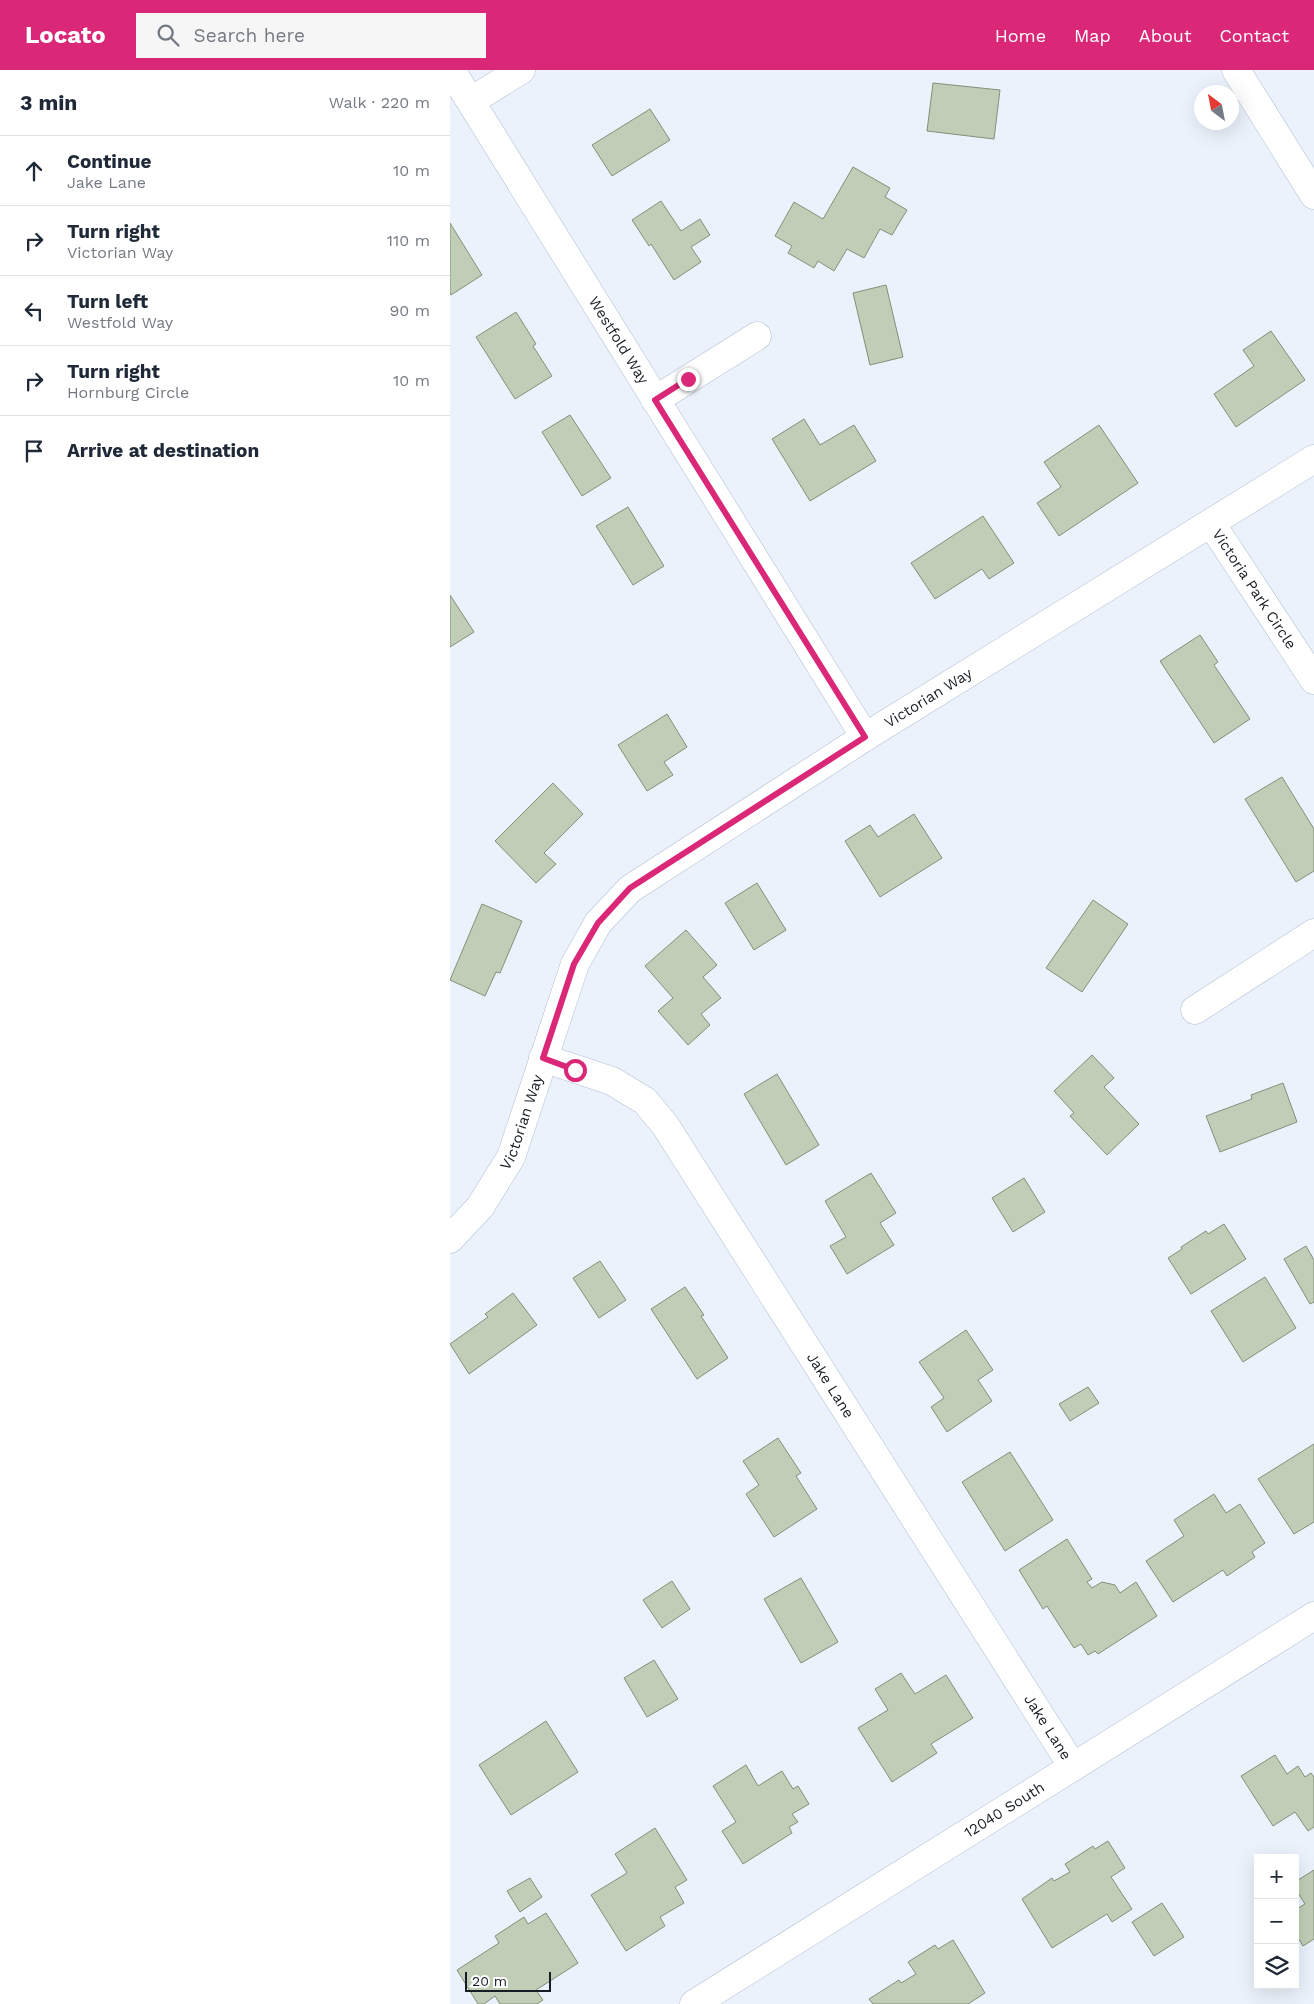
<!DOCTYPE html>
<html lang="en">
<head>
<meta charset="utf-8">
<style>
  body { margin:0; font-family:"Work Sans",sans-serif; background:#f6f6f7; color:#1f2937 }
  .controls { position:absolute; right:15px; bottom:15px; display:grid; overflow:hidden; border-radius:0px; box-shadow:0 5px 20px #0002 }
  .controls button { width:45px; height:45px; display:grid; place-items:center; padding:0; border:0; border-bottom:1px solid #e0e1e3; background:#fff; color:#1f2937; font:25px sans-serif }
  .compass { position:absolute; left:744px; top:15px; width:45px; height:45px; border-radius:50%; background:#fff; box-shadow:0 5px 20px #0002; rotate:328deg }
  .scale { position:absolute; left:15px; bottom:12px; width:86px; box-sizing:border-box; padding-left:5px; border:2px solid #171d24; border-top:0; font-size:14px; line-height:18px; white-space:nowrap; color:#171d24; -webkit-text-stroke:4px #fefefe; paint-order:stroke }
  .stop { position:absolute; width:15px; height:15px; margin:-11px; border:4px solid #db2777; border-radius:50%; background:#fff }
  .stop.end { background:#db2777; border-color:#fff; box-shadow:0 1px 5px #0008 }
  .list { margin:0; padding:0; list-style:none }
  h2 { display:flex; justify-content:space-between; align-items:center; height:65px; margin:0; padding:0 20px; font-size:21px }
  h2 small { font-size:16px; font-weight:400; color:#747a83 }
  .list li { display:grid; grid-template-columns:32px 1fr auto; gap:15px; align-items:center; box-sizing:border-box; height:70px; padding:0 20px; border-top:1px solid #e0e1e3 }
  .list b { display:block; font-size:19px; white-space:nowrap }
  .list p { margin:0; font-size:16px; white-space:nowrap; color:#747a83 }
  .list em { font-size:16px; font-style:normal; color:#747a83 }
  .icon { flex:none; width:28px; height:28px; fill:none; stroke:currentColor; stroke-width:2; stroke-linecap:round; stroke-linejoin:round }
  .map { position:relative; flex:none; width:864px; height:1934px; overflow:hidden }
  header { display:flex; align-items:center; gap:30px; box-sizing:border-box; height:70px; padding:0 25px; background:#db2777; color:#fff }
  header strong { font-size:24px }
  nav { display:flex; gap:28px; margin-inline-start:auto; font-size:18px }
  .search { width:350px; height:45px; background:#f6f6f7; display:flex; align-items:center; gap:12px; box-sizing:border-box; padding:0 18px; border-radius:0px; color:#747a83; font-size:19px }
  main { display:flex }
  aside { flex:1; background:#fff }
  .map>svg:first-child { display:block }
  .building { fill:#c1ceb7; stroke:#838f79 }
  .lines { fill:none; stroke-linecap:round; stroke-linejoin:round }
  .minor-casing { stroke:#aebfd4; stroke-width:29 }
  .minor { stroke:#fff; stroke-width:28 }
  .route { stroke:#db2777; stroke-width:6 }
  .labels { text-anchor:middle; dominant-baseline:central; stroke-width:4; stroke-linejoin:round; paint-order:stroke }
  .street-label { font-size:15px; fill:#171d24; stroke:#fefefe }
</style>
</head>
<body>
<header>
<strong>Locato</strong>
<div class="search"><svg class="icon" aria-label="search" viewBox="0 0 24 24"><circle cx="10" cy="10" r="6"/><path d="M15 15l6 6"/></svg>Search here</div>
<nav><a>Home</a><a>Map</a><a>About</a><a>Contact</a></nav>
</header>
<main>
<aside>
<h2>3 min<small>Walk · 220 m</small></h2>
<ul class="list">
<li><svg class="icon" aria-label="ahead" viewBox="0 0 24 24"><path d="M12 20V5M6 11l6-6 6 6"/></svg><div><b>Continue</b><p>Jake Lane</p></div><em>10 m</em></li>
<li><svg class="icon" aria-label="right" viewBox="0 0 24 24"><path d="M7 20v-9h11M14 6l5 5-5 5"/></svg><div><b>Turn right</b><p>Victorian Way</p></div><em>110 m</em></li>
<li><svg class="icon" aria-label="left" viewBox="0 0 24 24"><path d="M17 20v-9H6M10 6l-5 5 5 5"/></svg><div><b>Turn left</b><p>Westfold Way</p></div><em>90 m</em></li>
<li><svg class="icon" aria-label="right" viewBox="0 0 24 24"><path d="M7 20v-9h11M14 6l5 5-5 5"/></svg><div><b>Turn right</b><p>Hornburg Circle</p></div><em>10 m</em></li>
<li><svg class="icon" aria-label="arrive" viewBox="0 0 24 24"><path d="M6 21V4h12l-3 4 3 4H6"/></svg><div><b>Arrive at destination</b></div></li>
</ul>
</aside>
<div class="map">
<svg width="864" height="1934" viewBox="0 0 864 1934">
  <rect width="100%" height="100%" fill="#ebf2fb"/>
  <g class="building">
    <polygon points="483,13 550,20 544,69 477,61"/>
    <polygon points="200,39 220,70 162,106 142,75"/>
    <polygon points="403,97 440,118 435,127 457,140 442,165 430,159 414,188 397,179 384,201 368,191 364,198 338,183 342,176 325,166 344,132 373,149"/>
    <polygon points="211,131 231,161 250,149 260,165 241,177 251,192 224,210 201,174 199,176 182,150"/>
    <polygon points="0,153 32,205 1,225 0,222"/>
    <polygon points="436,215 453,287 420,295 403,223"/>
    <polygon points="66,242 86,274 83,276 102,306 65,329 26,267"/>
    <polygon points="821,261 855,310 786,357 764,324 804,296 793,280"/>
    <polygon points="120,345 161,408 132,426 92,362"/>
    <polygon points="354,349 370,375 404,355 426,391 360,431 322,369"/>
    <polygon points="649,355 688,413 609,466 587,433 611,417 594,392"/>
    <polygon points="178,437 214,496 183,515 146,456"/>
    <polygon points="533,446 564,493 539,509 532,499 485,529 461,493"/>
    <polygon points="0,525 24,562 0,577"/>
    <polygon points="750,565 768,592 764,595 800,649 764,673 710,591"/>
    <polygon points="217,644 237,677 214,692 223,705 197,721 168,675"/>
    <polygon points="832,707 864,759 864,801 846,812 795,729"/>
    <polygon points="103,713 133,744 94,783 106,794 86,813 45,771"/>
    <polygon points="464,744 492,788 430,827 395,771 420,755 428,767"/>
    <polygon points="307,813 336,860 304,880 275,833"/>
    <polygon points="643,830 678,854 632,922 596,898"/>
    <polygon points="32,834 72,851 50,903 46,902 35,926 0,910"/>
    <polygon points="236,860 267,895 253,907 271,928 251,944 260,955 238,975 208,941 223,928 195,896"/>
    <polygon points="642,985 664,1008 654,1017 689,1054 657,1085 620,1046 624,1043 604,1021"/>
    <polygon points="327,1004 369,1075 336,1095 294,1024"/>
    <polygon points="833,1013 847,1052 770,1082 756,1046 802,1029 801,1025"/>
    <polygon points="421,1103 446,1143 430,1153 444,1175 397,1204 380,1176 396,1167 375,1131"/>
    <polygon points="574,1108 595,1142 563,1162 542,1128"/>
    <polygon points="774,1154 796,1189 741,1224 718,1188 732,1179 731,1177 756,1161 758,1164"/>
    <polygon points="856,1176 864,1190 864,1232 860,1234 834,1189"/>
    <polygon points="150,1191 176,1230 149,1248 123,1208"/>
    <polygon points="815,1207 846,1258 793,1292 761,1241"/>
    <polygon points="235,1217 254,1245 251,1246 278,1288 247,1309 201,1239"/>
    <polygon points="63,1223 87,1255 19,1304 0,1274 38,1247 35,1244"/>
    <polygon points="516,1260 543,1300 528,1310 542,1331 497,1362 481,1337 494,1328 469,1292"/>
    <polygon points="638,1317 649,1333 620,1351 609,1334"/>
    <polygon points="328,1368 351,1403 346,1406 367,1439 324,1467 296,1424 309,1415 293,1391"/>
    <polygon points="864,1374 864,1452 844,1464 808,1409"/>
    <polygon points="560,1382 603,1450 555,1481 512,1412"/>
    <polygon points="764,1424 776,1443 790,1434 815,1473 802,1482 805,1487 777,1506 773,1500 723,1532 696,1491 734,1466 724,1450"/>
    <polygon points="617,1469 642,1509 637,1512 642,1518 652,1512 665,1515 670,1523 686,1512 707,1546 648,1584 645,1581 638,1585 631,1574 624,1578 597,1536 593,1539 569,1500"/>
    <polygon points="351,1508 388,1572 351,1593 314,1529"/>
    <polygon points="222,1511 240,1539 212,1558 193,1530"/>
    <polygon points="204,1590 228,1629 197,1647 174,1608"/>
    <polygon points="451,1603 465,1624 496,1605 523,1648 481,1674 487,1683 442,1712 408,1658 438,1640 425,1619"/>
    <polygon points="96,1651 128,1702 61,1745 29,1695"/>
    <polygon points="825,1685 837,1704 848,1696 855,1707 861,1703 864,1707 864,1757 858,1761 845,1742 823,1756 791,1706"/>
    <polygon points="296,1695 308,1716 332,1701 343,1719 348,1716 359,1734 342,1744 348,1752 339,1757 342,1763 293,1794 272,1761 286,1752 263,1716"/>
    <polygon points="205,1758 237,1810 225,1817 234,1833 210,1847 215,1856 176,1881 141,1825 177,1803 165,1784"/>
    <polygon points="658,1771 675,1798 661,1807 682,1839 662,1852 657,1844 602,1878 572,1829 602,1808 604,1811 620,1802 615,1794 643,1776 645,1779"/>
    <polygon points="864,1800 864,1869 853,1876 845,1863 845,1840 855,1834 845,1818 845,1812"/>
    <polygon points="80,1808 92,1827 70,1842 57,1821"/>
    <polygon points="712,1833 734,1867 704,1886 682,1852"/>
    <polygon points="96,1843 128,1893 86,1920 93,1930 87,1934 50,1934 45,1926 34,1934 28,1934 7,1900 49,1873 45,1866 74,1847 78,1854"/>
    <polygon points="503,1870 535,1923 518,1934 423,1934 419,1929 449,1910 451,1913 466,1904 458,1892 485,1875 488,1879"/>
  </g>
  <g class="lines">
    <g class="minor-casing">
      <g id="minor">
        <path id="s1" d="M1,0L415,667"/>
        <polyline points="786,0 864,125"/>
        <polyline points="21,31 71,0"/>
        <polyline points="205,330 307,266"/>
        <path id="s2" d="M761,453L864,610"/>
        <polyline points="745,940 864,863"/>
        <path id="s3" d="M93,988L162,1011L195,1031L215,1055L623,1697"/>
        <path id="s4" d="M0,1169L30,1137L61,1087L125,894L148,853L180,819L415,667L864,389"/>
        <path id="s5" d="M244,1934L864,1546"/>
      </g>
    </g>
    <use href="#minor" class="minor"/>
  </g>
  <g class="lines">
    <polyline class="route" points="125,1000 93,988 124,894 148,853 180,818 415,667 205,330 238,309"/>
  </g>
  <g class="labels">
    <g class="street-label">
      <text stroke="none"><textPath href="#s1" startOffset="318">Westfold Way</textPath></text>
      <text stroke="none"><textPath href="#s2" startOffset="79">Victoria Park Circle</textPath></text>
      <text stroke="none"><textPath href="#s4" startOffset="754">Victorian Way</textPath></text>
      <text stroke="none"><textPath href="#s4" startOffset="139">Victorian Way</textPath></text>
      <text stroke="none"><textPath href="#s3" startOffset="451">Jake Lane</textPath></text>
      <text stroke="none"><textPath href="#s3" startOffset="856">Jake Lane</textPath></text>
      <text stroke="none"><textPath href="#s5" startOffset="366">12040 South</textPath></text>
    </g>
  </g>
</svg>
<div class="controls">
<button>+</button>
<button>−</button>
<button><svg class="icon" aria-label="layers" viewBox="0 0 24 24"><path d="M12 4l9 5-9 5-9-5zM3 14l9 5 9-5"/></svg></button>
</div>
<svg class="compass" viewBox="-18 -18 36 36"><path d="M0-13l5 13h-10z" fill="#e53935"/><path d="M0 13l5-13h-10z" fill="#747a83"/></svg>
<div class="scale">20 m</div>
<div class="stop" style="left:125px;top:1000px"></div>
<div class="stop end" style="left:238px;top:309px"></div>
</div>
</main>
</body>
</html>
